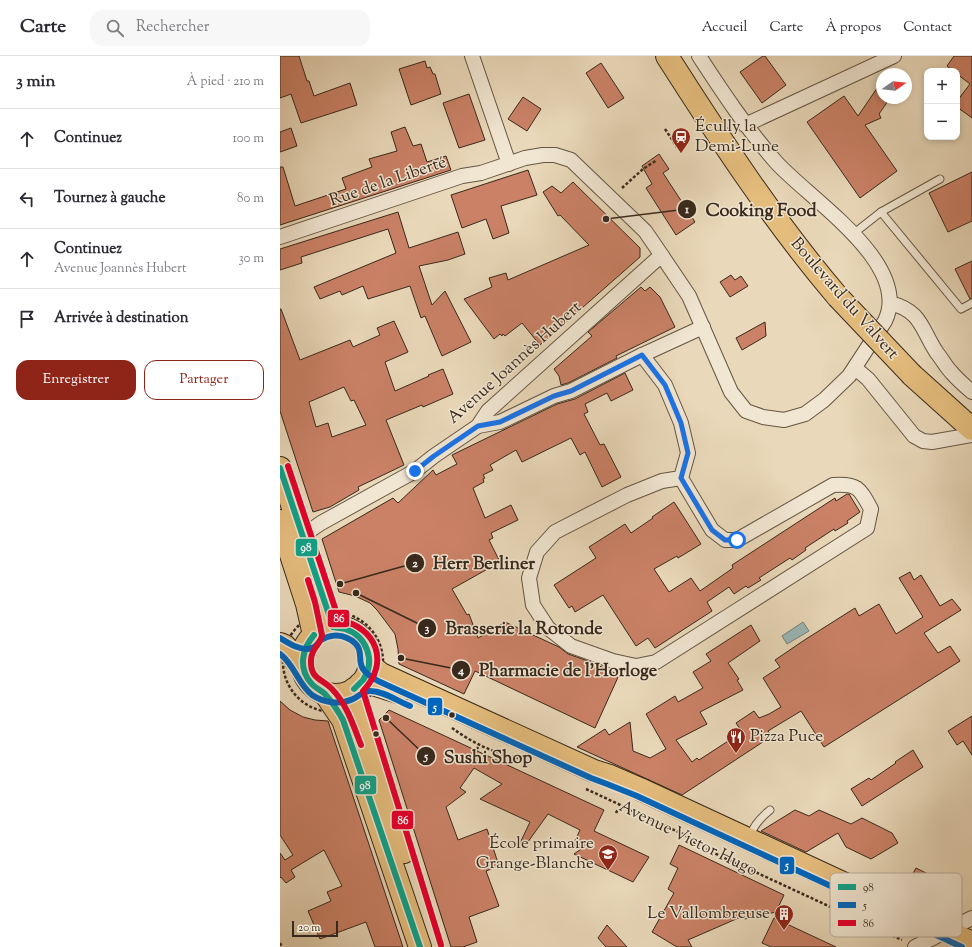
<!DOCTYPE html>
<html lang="fr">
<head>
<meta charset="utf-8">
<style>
  body { margin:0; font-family:"Sorts Mill Goudy",serif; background:#f7f7f7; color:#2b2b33 }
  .controls { position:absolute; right:12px; top:12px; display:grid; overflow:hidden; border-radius:8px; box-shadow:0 2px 6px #0003 }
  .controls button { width:36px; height:36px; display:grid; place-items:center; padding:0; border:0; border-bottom:1px solid #e1e1e2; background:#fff; color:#2b2b33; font:20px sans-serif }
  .compass { position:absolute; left:596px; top:12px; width:36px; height:36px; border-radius:50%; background:#fff; box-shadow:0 2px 6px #0003; rotate:76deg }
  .scale { position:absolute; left:12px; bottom:10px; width:46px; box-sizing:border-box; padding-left:4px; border:2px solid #38291c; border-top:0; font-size:11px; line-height:14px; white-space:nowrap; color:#38291c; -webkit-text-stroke:3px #f1e6d2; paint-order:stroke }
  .stop { position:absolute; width:12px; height:12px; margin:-9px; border:3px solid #1a73e8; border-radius:50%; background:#fff }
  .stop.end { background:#1a73e8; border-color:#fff; box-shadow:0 1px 4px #0008 }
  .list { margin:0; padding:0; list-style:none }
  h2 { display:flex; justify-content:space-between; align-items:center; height:52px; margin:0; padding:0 16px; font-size:17px }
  h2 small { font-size:13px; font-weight:400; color:#7c7c81 }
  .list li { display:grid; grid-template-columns:26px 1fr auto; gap:12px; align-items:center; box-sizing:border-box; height:60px; padding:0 16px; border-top:1px solid #e1e1e2 }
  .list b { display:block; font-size:15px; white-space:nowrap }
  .list p { margin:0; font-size:13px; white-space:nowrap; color:#7c7c81 }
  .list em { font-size:13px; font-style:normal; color:#7c7c81 }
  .actions { display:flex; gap:8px; padding:12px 16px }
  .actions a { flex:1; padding:9px 0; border:1px solid #8f2418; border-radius:12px; text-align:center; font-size:14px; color:#8f2418 }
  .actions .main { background:#8f2418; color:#fff }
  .icon { flex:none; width:22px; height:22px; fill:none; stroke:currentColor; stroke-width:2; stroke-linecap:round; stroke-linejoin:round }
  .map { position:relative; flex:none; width:692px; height:891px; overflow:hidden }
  header { display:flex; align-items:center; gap:24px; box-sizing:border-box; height:56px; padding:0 20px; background:#fff; border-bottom:1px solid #e1e1e2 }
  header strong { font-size:19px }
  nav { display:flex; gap:22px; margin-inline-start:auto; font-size:14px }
  .search { width:280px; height:36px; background:#f7f7f7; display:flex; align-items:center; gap:10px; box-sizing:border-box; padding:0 14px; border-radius:12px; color:#7c7c81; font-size:15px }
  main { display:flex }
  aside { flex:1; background:#fff }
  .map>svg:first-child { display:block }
  .water { fill:#9ab8b8; stroke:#737f7a }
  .building { fill:#ca8166; stroke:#38291c; fill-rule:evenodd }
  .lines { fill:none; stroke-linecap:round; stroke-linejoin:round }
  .lane-casing { stroke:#645543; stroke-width:9 }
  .street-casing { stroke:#645543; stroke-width:16 }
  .primary-casing { stroke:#38291c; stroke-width:24 }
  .path { stroke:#38291c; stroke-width:2.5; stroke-dasharray:3 2; stroke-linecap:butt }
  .lane { stroke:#f1e6d2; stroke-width:7 }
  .street { stroke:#f1e6d2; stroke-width:14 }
  .primary { stroke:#e4bc7c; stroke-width:22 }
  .primary-bridge-casing { stroke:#38291c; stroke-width:24; stroke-linecap:butt }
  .primary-bridge { stroke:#e4bc7c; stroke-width:22 }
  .bus-1-casing { stroke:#f1e6d2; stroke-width:9 }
  .bus-2-casing { stroke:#f1e6d2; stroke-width:9 }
  .bus-3-casing { stroke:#f1e6d2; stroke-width:9 }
  .bus-1 { stroke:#0fa289; stroke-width:6 }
  .bus-2 { stroke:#0065bd; stroke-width:6 }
  .bus-3 { stroke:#e4002b; stroke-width:6 }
  .route { stroke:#1a73e8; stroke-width:5 }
  .bus-dot { fill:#38291c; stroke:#f1e6d2; stroke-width:1.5 }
  .labels { text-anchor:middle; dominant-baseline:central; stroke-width:3; stroke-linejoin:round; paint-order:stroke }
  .poi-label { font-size:17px; fill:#38291c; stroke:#f1e6d2; text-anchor:start }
  .street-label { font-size:17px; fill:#38291c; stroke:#f1e6d2 }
  .key { fill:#f1e6d2; stroke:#baad9b; stroke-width:1 }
  .key-label { font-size:11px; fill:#38291c }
  .leader { fill:none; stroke:#38291c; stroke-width:1.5 }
  .callout-dot { fill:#38291c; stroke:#f1e6d2; stroke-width:1.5 }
  .mark-label { font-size:12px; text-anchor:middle; font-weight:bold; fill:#fff }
  .callout-label { font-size:18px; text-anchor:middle; font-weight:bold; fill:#38291c; stroke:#f1e6d2; stroke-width:3; stroke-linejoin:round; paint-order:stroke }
  .line-badge { stroke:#f1e6d2; stroke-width:1.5 }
  .badge-label { font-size:11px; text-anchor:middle; font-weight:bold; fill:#fff }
</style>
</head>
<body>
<header>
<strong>Carte</strong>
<div class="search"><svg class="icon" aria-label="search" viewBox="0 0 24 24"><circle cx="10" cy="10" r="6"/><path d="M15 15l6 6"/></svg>Rechercher</div>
<nav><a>Accueil</a><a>Carte</a><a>À propos</a><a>Contact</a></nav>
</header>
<main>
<aside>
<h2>3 min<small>À pied · 210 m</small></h2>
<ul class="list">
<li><svg class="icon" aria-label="ahead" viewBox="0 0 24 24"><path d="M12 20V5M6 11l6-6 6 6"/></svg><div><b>Continuez</b></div><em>100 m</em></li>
<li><svg class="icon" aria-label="left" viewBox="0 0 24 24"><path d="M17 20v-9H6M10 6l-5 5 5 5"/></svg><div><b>Tournez à gauche</b></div><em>80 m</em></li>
<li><svg class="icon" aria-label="ahead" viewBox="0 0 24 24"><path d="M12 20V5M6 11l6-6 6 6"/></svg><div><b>Continuez</b><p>Avenue Joannès Hubert</p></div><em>30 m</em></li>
<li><svg class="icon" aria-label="arrive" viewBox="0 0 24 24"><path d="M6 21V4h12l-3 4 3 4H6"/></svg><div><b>Arrivée à destination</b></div></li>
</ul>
<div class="actions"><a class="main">Enregistrer</a><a>Partager</a></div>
</aside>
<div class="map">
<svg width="692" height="891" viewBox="0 0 692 891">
  <rect width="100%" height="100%" fill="#e9d8b9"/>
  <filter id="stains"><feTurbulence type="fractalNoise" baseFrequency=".005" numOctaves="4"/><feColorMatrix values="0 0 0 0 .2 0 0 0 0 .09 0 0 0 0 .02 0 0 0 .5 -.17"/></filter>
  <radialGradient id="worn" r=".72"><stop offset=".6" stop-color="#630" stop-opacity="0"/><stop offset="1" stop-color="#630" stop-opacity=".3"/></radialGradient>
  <polygon class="water" points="523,566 529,575 507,588 502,580"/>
  <g class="building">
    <polygon points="0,0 19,0 27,25 29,25 34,40 70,27 77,49 21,67 11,38 0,42"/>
    <polygon points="483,0 485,0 506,29 482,47 460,16"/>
    <polygon points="674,0 692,0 692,62 677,51 677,45 690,28 677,18 677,15 673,15 667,10"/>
    <polygon points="145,5 147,12 150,11 153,18 155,18 161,38 131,49 119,13"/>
    <polygon points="321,7 344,42 328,52 306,17"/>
    <polygon points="602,25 602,42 610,42 599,58 601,62 585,69 617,115 580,142 527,66 564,40 578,60"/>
    <polygon points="189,38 205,84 179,92 163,47"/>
    <polygon points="243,41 261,53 247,75 228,63"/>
    <polygon points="125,71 133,90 141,88 147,106 166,100 171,114 0,169 0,111 3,111 15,150 66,133 62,122 92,111 89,103 117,95 111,76"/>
    <polygon points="11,72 17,90 0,96 0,76"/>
    <polygon points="379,98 389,113 383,117 415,166 396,179 366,132 372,128 362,110"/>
    <polygon points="248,114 257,139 221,150 229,177 213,183 206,163 182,172 171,139"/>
    <polygon points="692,116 692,165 668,176 649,137"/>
    <polygon points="293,126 360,192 360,201 260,289 242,267 225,280 223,278 222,280 220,278 214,283 184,243 212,231 209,222 226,217 228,224 309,189 280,159 278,160 263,136 272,130 281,137"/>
    <polygon points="118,156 129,192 178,176 185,198 168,204 139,210 152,249 165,235 191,286 162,300 145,260 141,262 130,230 88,243 83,230 62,239 60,235 40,243 34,231 116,197 108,173 21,201 22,207 0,214 0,193"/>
    <polygon points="692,205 692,242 690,243 675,213"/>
    <polygon points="451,219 455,224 461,220 468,230 450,241 440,226"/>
    <polygon points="361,231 365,235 370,231 380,241 395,271 336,300 337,302 288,327 281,329 279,320 274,313 312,280 308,276"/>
    <path d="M0,253H1L20,304L70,284L73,291L100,279L97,272L114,265L128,296L105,306L115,335L149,320L148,319L163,313L173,338L143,351L142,349L106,364L124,409L78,431L79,434L50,451L33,456L0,355ZM64,331L71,345L74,344L86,369L52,381L48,367L36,371L29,346Z"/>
    <polygon points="485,266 486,280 462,294 456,282"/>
    <polygon points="345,317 353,334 331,345 327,337 305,348 308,356 304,358 320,389 324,388 341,421 322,431 305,396 300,399 291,382 242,406 236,394 210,409 213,414 203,419 205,422 203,423 204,426 193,432 205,462 231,449 238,464 211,477 213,482 209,484 220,506 172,533 187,559 189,558 198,582 225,566 279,591 288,598 311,606 339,619 315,672 195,615 184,638 119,608 118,593 115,578 97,554 90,547 75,540 59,536 42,483 113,442 118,447 153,414 156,419 177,408 172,399 277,348 295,343"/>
    <polygon points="567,438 569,438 580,456 567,465 568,467 555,475 554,473 525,492 526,494 512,504 510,502 479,522 481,524 468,532 466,530 454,538 449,531 427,546 432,555 375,592 368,582 356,590 323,539 295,556 292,550 289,552 274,529 316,502 309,491 345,468 351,477 373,462 372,461 394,446 421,488 398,502 397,500 374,513 389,536 411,522 420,535 453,512 452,509 555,442 556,445"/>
    <polygon points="630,516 634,524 641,519 660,550 672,543 681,554 644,577 658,597 670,590 680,605 544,691 521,655 488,675 492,680 402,739 297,691 325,673 329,679 350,666 353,695 370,702 386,693 366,658 395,640 398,646 423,632 413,616 431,605 426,598 471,569 480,585 448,607 459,623 457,624 463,634 420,656 427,668 396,684 412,706 417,702 419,704 462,676 456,667 474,655 479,662 489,658 501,651 483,622 500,611 495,604 526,583 575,552 579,560 599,548 616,578 643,561 619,522"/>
    <polygon points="0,645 10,654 23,661 35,664 48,665 123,891 95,891 86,866 40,883 28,855 51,845 47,836 62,830 44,794 11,814 15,821 6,827 1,821 0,822 0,797 5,804 13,799 0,779"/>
    <polygon points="109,654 324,754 314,775 369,801 353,826 294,798 301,793 293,789 300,774 268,758 245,790 240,787 250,766 200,743 222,728 194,712 180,732 186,736 166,751 178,784 207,773 219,810 206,815 219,850 189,861 197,886 183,891 171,891 99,664"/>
    <polygon points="692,660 692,699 683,685 677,689 668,675"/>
    <polygon points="633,694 643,711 582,750 571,733 589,722 591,724 616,707 615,706"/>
    <polygon points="515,754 529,760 539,754 571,768 582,762 612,777 618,787 591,803 566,791 558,777 526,796 481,775"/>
    <polygon points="399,789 504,839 496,856 465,863 463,860 408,884 412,891 397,891 372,876 394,837 388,833 398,812 390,808"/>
    <polygon points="636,812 670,829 664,846 661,846 656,857 621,840 630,819 632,819"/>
    <polygon points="494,862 556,891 491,891 482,887"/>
    <polygon points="327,869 347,891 326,891 318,882"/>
  </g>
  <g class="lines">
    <g class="lane-casing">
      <g id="lane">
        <polyline points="601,156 660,123"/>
        <polyline points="573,178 601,156 681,253 692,247"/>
        <path d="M469,782C473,770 480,762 490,754"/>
      </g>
    </g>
    <g class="street-casing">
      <g id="street">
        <polyline points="192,0 229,108"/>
        <polyline points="465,69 614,0"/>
        <path d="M0,181L182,120L201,117L245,102L263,99H275L291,104L365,175L376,191L409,240L451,336L466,355L483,361L504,364L525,358L544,344L569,320L605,265C633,208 528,142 496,106C467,73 443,37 419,0"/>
        <path d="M610,247C642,255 641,273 657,297C662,303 666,311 672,317C678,324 685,330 692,336"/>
        <path d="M362,299L385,329L401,367L408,397L401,422L382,425L347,439L275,476L257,496L249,522L253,549L268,572L291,590L333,605L356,610L376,606L587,472L591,453C580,433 578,427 553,429L457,484H445L432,474L401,422"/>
        <polyline points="575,312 588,323 634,380 643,385 652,386 692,379"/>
        <polyline points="198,370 220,366 274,340 291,335 362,299 423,271"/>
        <polyline points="22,480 41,467 135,415 154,400 198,370 208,355 376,204 382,200"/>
        <polyline points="635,891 692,862"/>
      </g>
    </g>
    <g class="primary-casing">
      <g id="primary">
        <path d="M387,0C440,83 494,166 558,241"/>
        <polyline points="632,319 692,373"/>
        <polyline points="0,412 43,543 53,571"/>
        <polyline points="0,465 27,548 34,579"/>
        <circle cx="56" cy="605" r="34"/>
        <polyline points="0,588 5,590 23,613"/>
        <polyline points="90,609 101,618 314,715 330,720 360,733 692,887"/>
        <polyline points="80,628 93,628 118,636"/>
        <polyline points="74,633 80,659 124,796"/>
        <polyline points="44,636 63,664 140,891"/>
      </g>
    </g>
    <g class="path">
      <polyline points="385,73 397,91"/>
      <polyline points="342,132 363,113 377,104"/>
      <circle cx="53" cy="606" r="50"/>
      <path d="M172,672C191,686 215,698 238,702"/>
      <polyline points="197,693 198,691"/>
      <polyline points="306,733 405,779 419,790 622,884"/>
      <polyline points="336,757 338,753"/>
      <polyline points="601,874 605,865"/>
      <polyline points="0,887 2,891"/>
    </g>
    <use href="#lane" class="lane"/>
    <use href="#street" class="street"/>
    <use href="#primary" class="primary"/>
    <g class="primary-bridge-casing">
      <polyline id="primary-bridge" points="558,241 632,319"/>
    </g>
    <use href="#primary-bridge" class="primary-bridge"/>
    <g class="bus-1-casing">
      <g id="bus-1">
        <polyline points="0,412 53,571"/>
        <path d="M53,571C57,572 62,572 65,573C87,580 96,605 83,624C80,627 77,630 74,633"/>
        <path d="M34,579C22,593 18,612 31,627C35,632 41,634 45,638C52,646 58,655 63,664L140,891"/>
      </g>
    </g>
    <g class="bus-2-casing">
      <g id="bus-2">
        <path d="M0,582C8,587 22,596 32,592C36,591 38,587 41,584C49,579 59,578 67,582C87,591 76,603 83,613C86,618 93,622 98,625L311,722L327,728L357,740L682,891"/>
        <path d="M0,598C14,608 18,628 32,639C44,647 60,649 73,643C79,640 83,635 90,635C104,635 117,645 130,650"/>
      </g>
    </g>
    <g class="bus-3-casing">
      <g id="bus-3">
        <path d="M8,410L59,564C97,571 110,607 83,635L161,889"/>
        <path d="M28,524L35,546L42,579C41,588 31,592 31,604C30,623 41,622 51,632C67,648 73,669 81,689"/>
      </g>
    </g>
    <use href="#bus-1" class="bus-1"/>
    <use href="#bus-2" class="bus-2"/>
    <use href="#bus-3" class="bus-3"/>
  </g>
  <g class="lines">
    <polyline class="route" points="135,415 154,400 198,370 220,366 274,340 291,335 362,299 385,329 401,367 408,397 401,422 432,474 445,484 457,484"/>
  </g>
  <defs>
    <g id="station-pin" transform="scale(1)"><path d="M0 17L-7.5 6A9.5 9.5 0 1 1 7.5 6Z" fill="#8f2418" stroke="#f1e6d2"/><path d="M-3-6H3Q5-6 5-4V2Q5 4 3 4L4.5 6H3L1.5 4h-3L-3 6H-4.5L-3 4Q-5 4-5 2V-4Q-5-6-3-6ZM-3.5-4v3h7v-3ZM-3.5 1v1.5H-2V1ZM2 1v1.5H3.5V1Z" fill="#fff"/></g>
    <g id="restaurant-pin" transform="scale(1)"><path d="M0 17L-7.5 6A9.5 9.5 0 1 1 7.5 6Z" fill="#8f2418" stroke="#f1e6d2"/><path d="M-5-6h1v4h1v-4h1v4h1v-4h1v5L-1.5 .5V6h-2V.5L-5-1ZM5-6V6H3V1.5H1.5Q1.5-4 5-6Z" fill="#fff"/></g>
    <g id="school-pin" transform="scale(1)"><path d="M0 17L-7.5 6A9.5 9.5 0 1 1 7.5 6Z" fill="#8f2418" stroke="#f1e6d2"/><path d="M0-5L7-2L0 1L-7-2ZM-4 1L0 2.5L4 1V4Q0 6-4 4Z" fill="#fff"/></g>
    <g id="building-pin" transform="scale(1)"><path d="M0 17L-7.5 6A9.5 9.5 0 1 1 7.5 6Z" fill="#8f2418" stroke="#f1e6d2"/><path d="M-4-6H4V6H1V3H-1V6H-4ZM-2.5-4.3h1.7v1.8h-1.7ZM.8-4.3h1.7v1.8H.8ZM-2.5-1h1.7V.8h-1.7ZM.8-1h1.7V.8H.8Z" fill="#fff"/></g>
  </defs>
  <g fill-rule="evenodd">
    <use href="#station-pin" x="401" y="81"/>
    <use href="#restaurant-pin" x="456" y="681"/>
    <use href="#school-pin" x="328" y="798"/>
    <use href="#building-pin" x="504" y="858"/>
  </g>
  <g class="bus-dot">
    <circle cx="172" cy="659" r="3.5"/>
    <circle cx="96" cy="678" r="3.5"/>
  </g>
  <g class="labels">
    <g class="poi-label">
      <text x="415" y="71">Écully la<tspan x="415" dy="20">Demi-Lune</tspan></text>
      <text x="470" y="681">Pizza Puce</text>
      <text x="314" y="788" text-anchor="end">École primaire<tspan x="314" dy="20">Grange-Blanche</tspan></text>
      <text x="490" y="858" text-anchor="end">Le Vallombreuse</text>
    </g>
    <g class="street-label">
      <text transform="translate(108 126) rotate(-19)">Rue de la Liberté</text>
      <text transform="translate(564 243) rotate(49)">Boulevard du Valvert</text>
      <text transform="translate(235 307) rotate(-42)">Avenue Joannès Hubert</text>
      <text transform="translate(408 783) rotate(26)">Avenue Victor Hugo</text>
    </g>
  </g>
  <rect x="550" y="817" width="132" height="64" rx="6" class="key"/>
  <rect x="558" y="828" width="18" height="6" fill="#0fa289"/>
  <rect x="558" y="846" width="18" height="6" fill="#0065bd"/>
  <rect x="558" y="864" width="18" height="6" fill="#e4002b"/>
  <g class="key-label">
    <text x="583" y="835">98</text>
    <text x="583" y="853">5</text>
    <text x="583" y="871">86</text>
  </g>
  <path class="leader" d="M326 163L407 153M60 528L135 507M76 537L147 572M121 602L181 614M106 662L146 700"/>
  <g class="callout-dot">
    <circle cx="326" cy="163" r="4"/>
    <circle cx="60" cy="528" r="4"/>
    <circle cx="76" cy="537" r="4"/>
    <circle cx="121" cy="602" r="4"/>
    <circle cx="106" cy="662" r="4"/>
    <circle cx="407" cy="153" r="10"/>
    <circle cx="135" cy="507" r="10"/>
    <circle cx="147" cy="572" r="10"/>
    <circle cx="181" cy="614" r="10"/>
    <circle cx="146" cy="700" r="10"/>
  </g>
  <g class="mark-label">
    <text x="407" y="157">1</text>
    <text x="135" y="511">2</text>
    <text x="147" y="576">3</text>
    <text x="181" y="618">4</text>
    <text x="146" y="704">5</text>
  </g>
  <g class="callout-label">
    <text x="481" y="160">Cooking Food</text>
    <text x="204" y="513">Herr Berliner</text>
    <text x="244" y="578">Brasserie la Rotonde</text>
    <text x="288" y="620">Pharmacie de l'Horloge</text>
    <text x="208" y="707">Sushi Shop</text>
  </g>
  <g class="line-badge">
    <rect x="15" y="482" width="23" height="19" rx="4" fill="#0fa289"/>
    <rect x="47" y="553" width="23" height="19" rx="4" fill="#e4002b"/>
    <rect x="147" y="641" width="16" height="19" rx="4" fill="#0065bd"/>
    <rect x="74" y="719" width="23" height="20" rx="4" fill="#0fa289"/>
    <rect x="111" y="754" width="23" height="20" rx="4" fill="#e4002b"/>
    <rect x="499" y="800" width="16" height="19" rx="4" fill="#0065bd"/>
  </g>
  <g class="badge-label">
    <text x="26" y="495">98</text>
    <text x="59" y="566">86</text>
    <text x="155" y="655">5</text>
    <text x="85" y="733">98</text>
    <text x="123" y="768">86</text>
    <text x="507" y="813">5</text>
  </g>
  <rect width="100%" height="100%" filter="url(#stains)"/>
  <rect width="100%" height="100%" fill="url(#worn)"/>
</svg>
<div class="controls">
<button>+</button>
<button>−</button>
</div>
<svg class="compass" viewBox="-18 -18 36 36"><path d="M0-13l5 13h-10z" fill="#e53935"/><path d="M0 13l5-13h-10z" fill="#7c7c81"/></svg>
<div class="scale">20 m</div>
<div class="stop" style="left:457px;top:484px"></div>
<div class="stop end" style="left:135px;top:415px"></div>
</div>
</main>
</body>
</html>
